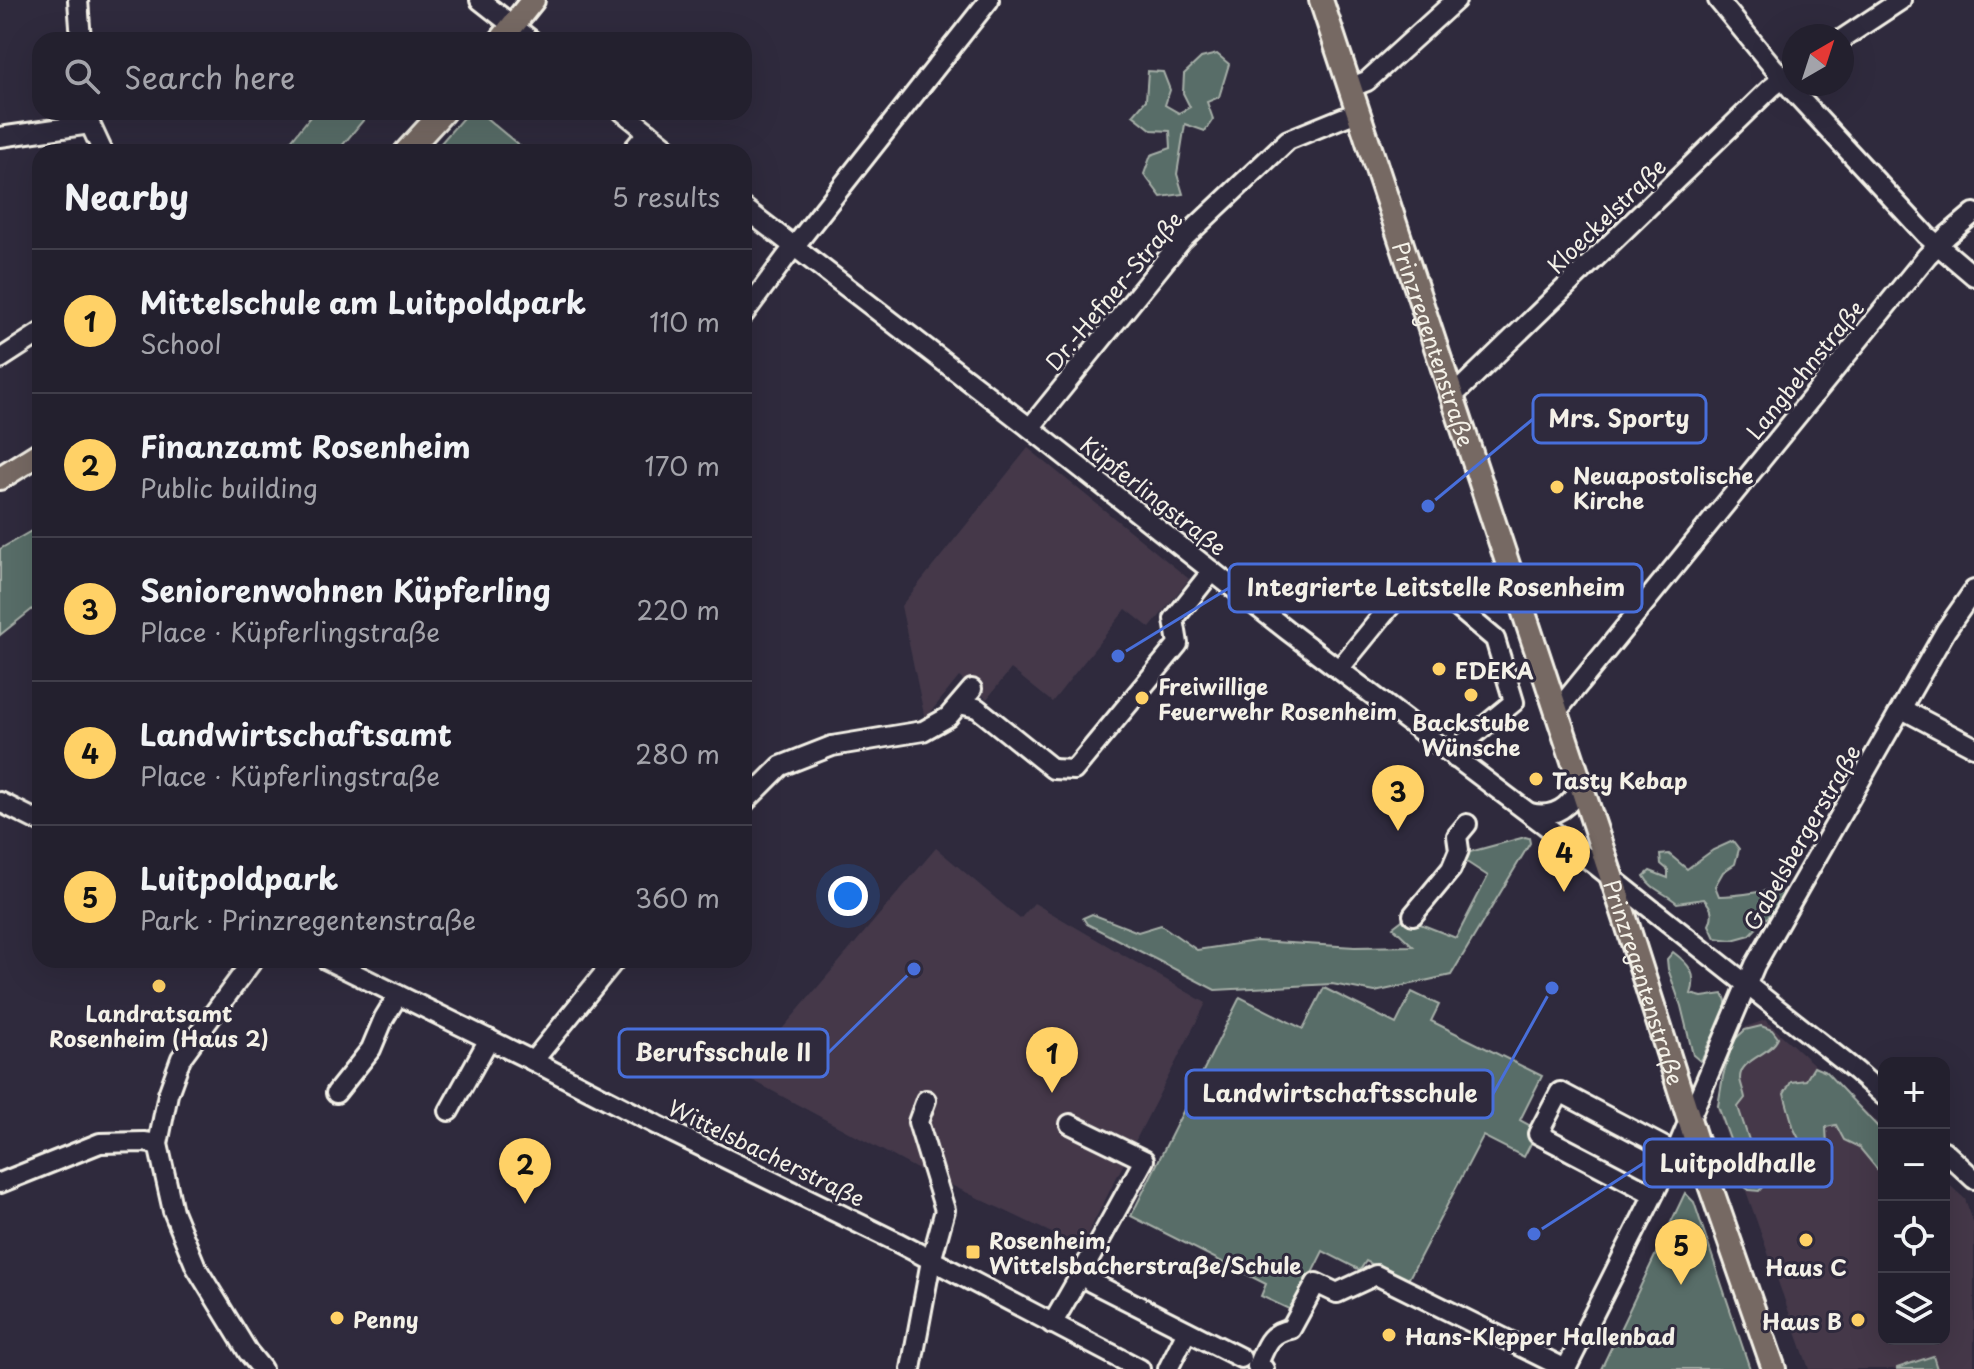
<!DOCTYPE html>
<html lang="en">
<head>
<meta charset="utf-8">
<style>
  body { margin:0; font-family:"Playpen Sans",sans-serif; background:#2b2836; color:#f1f3f6 }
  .controls { position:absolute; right:24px; bottom:24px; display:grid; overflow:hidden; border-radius:16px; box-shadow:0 8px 32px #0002 }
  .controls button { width:72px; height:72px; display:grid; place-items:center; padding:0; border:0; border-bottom:2px solid #403e4a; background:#23202e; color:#f1f3f6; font:40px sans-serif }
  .compass { position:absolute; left:1782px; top:24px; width:72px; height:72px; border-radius:50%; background:#23202e; box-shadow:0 8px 32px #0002; rotate:39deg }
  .you { position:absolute; left:848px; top:896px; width:28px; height:28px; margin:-20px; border:6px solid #fff; border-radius:50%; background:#1a73e8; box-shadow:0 0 0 12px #1a73e833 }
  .badge { display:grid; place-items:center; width:52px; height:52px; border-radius:50%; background:#ffd166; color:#111; font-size:26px; font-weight:700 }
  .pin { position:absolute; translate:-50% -66px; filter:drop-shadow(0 2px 4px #0008) }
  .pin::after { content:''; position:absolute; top:42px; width:28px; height:24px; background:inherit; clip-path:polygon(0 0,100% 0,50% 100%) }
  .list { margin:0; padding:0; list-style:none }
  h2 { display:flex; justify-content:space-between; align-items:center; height:104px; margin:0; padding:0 32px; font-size:34px }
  h2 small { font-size:26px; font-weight:400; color:#a3a3aa }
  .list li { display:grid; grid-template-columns:52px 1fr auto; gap:24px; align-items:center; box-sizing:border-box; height:144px; padding:0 32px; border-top:2px solid #403e4a }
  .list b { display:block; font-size:30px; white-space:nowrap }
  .list p { margin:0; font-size:26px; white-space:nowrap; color:#a3a3aa }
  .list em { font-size:26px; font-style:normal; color:#a3a3aa }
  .icon { flex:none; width:44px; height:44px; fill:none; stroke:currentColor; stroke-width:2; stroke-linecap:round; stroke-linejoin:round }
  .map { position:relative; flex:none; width:1974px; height:1369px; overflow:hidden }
  .search { position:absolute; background:#23202e; box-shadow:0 8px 32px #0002; left:32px; top:32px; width:720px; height:88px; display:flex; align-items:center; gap:20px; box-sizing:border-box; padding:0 28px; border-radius:24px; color:#a3a3aa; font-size:30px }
  .panel { position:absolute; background:#23202e; box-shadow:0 8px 32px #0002; left:32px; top:144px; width:720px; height:824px; border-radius:24px }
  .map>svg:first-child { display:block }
  .built { fill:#44394a }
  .green { fill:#596d67; stroke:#a6afa8; stroke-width:2 }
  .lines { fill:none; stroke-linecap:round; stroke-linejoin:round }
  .minor-casing { stroke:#f4f1e8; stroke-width:24 }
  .major-casing { stroke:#f4f1e8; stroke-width:28 }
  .minor { stroke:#2f2a3d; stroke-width:18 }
  .major { stroke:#766964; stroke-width:22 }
  .poi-dot { fill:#ffd166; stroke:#2f2a3d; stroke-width:3 }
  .labels { text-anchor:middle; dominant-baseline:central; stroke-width:6; stroke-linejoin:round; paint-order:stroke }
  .street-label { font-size:22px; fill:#f4f1e8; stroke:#2f2a3d }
  .poi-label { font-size:22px; font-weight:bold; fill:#f4f1e8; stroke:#2f2a3d; text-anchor:start }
  .leader { fill:none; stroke:#486fdb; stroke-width:3 }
  .callout-dot { fill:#486fdb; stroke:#2f2a3d; stroke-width:3 }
  .callout { fill:#2f2a3d; stroke:#486fdb; stroke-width:3 }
  .callout-label { font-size:24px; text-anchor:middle; font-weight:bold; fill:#f4f1e8 }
</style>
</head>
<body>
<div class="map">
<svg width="1974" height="1369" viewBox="0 0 1974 1369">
  <rect width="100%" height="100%" fill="#2f2a3d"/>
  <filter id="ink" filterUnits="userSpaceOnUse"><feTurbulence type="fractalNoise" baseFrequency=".0125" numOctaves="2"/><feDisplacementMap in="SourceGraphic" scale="16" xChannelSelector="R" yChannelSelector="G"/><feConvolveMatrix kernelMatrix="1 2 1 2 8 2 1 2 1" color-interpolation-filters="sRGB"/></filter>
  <g filter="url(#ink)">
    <g class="built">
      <polygon points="1028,448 1189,579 1150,628 1126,609 1052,702 1011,669 987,699 959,677 925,719 901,606"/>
      <polygon points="936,848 1020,919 1034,903 1206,1003 1081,1247 915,1168 743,1075"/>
      <polygon points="1765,1020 1884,1128 1884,1339 1944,1339 1944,1180 1965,1199 1974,1224 1974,1369 1809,1369 1716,1106 1746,1027"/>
    </g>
    <g class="green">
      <polygon points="1217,54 1229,64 1219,97 1207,102 1213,119 1205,131 1185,124 1177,174 1183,194 1161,197 1144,174 1151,155 1171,148 1170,131 1152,130 1133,115 1146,100 1148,71 1163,72 1170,90 1165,105 1179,113 1190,107 1183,93 1184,74 1201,58"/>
      <polygon points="314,112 370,112 337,152 282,152"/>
      <polygon points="468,112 479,112 527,152 433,152"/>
      <polygon points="40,526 40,603 0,635 0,549"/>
      <polygon points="1525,837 1529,838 1530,843 1451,975 1375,992 1332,984 1215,990 1087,924 1083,918 1092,914 1138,932 1161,925 1197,950 1256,941 1355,947 1413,946 1393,927 1405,918 1456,938 1488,876 1462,859 1470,852"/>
      <path d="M1733,841L1739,849L1735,864L1723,872L1715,886L1719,896C1740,896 1759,891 1780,889L1784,894L1781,906L1763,921L1750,935L1732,940L1715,938L1709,925C1714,914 1712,908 1704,899L1677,903C1666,893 1650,889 1644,876L1650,871L1668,878V870L1661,864L1660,855L1669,854L1687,869L1713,850Z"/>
      <path d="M1673,952C1689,964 1698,974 1691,994L1702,997L1723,994C1734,1012 1717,1027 1709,1043C1705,1050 1706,1055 1700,1061L1693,1055L1681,1006L1668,969L1667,959Z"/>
      <polygon points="1324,988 1396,1024 1412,992 1439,1005 1431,1021 1542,1076 1520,1120 1538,1130 1524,1157 1483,1136 1407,1282 1366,1261 1360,1270 1323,1251 1293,1311 1261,1296 1266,1284 1131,1216 1240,997 1303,1029"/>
      <path d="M1761,1026L1772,1030L1778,1038C1771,1055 1739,1059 1740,1079C1741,1085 1744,1092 1745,1098L1738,1107L1764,1185L1759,1191L1749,1190L1740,1183L1737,1159L1718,1106L1723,1076L1733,1041L1745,1030Z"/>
      <polygon points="1814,1067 1826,1072 1878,1127 1884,1128 1884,1173 1877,1169 1859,1147 1844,1140 1836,1125 1826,1127 1827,1145 1823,1155 1807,1155 1794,1129 1784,1094 1791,1082 1806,1080"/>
      <polygon points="1685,1193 1694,1202 1750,1369 1601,1369"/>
      <polygon points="1933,1356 1937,1369 1897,1369 1897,1368"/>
    </g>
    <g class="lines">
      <g class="minor-casing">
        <g id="minor">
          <polyline points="78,0 81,40"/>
          <polyline points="480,0 531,40"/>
          <polyline points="1718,0 1792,90 1926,235 1974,276"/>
          <polyline points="1842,39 1901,0"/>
          <polyline points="1349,88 1367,81 1456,0"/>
          <polyline points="623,112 673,152"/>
          <polyline points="88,114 90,124 103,152"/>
          <polyline points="0,137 90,124"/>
          <polyline points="631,152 648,132"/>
          <polyline points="744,208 1030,428 1288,631 1545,825 1856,1071 1884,1096"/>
          <polyline points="744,314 786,257 989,0"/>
          <polyline points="0,359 40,333"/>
          <polyline points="1452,397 1771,88 1794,70"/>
          <polyline points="1030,428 1182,240 1288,140 1357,112"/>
          <polyline points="1339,669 1396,599 1443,595 1495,639 1514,702 1465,742 1455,758"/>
          <polyline points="960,704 977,708 1053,769 1074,770 1178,644 1174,619 1212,571"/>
          <polyline points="1902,709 1974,747"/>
          <polyline points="1557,711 1927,256 1948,235 1974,213"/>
          <polyline points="0,802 40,822"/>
          <polyline points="744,803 781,766 832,746 923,731 948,717 972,689"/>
          <path d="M1530,813C1555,819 1572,806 1581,783"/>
          <polyline points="1413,915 1451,869 1459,850 1457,836 1467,824"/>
          <polyline points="253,960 181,1058 168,1094 158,1144 173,1211 196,1267 248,1352 262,1369"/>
          <polyline points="327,960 533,1061 657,1125 897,1242 1140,1369"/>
          <polyline points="533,1061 615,960"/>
          <polyline points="336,1093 371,1049 384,1018 398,995"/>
          <polyline points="449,1111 489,1039"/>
          <polyline points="1944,1151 1974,1179"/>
          <polyline points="0,1183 100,1143 144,1142 158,1144"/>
          <polyline points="1653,1194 1538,1134 1560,1092 1674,1152"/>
          <polyline points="1091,1282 1241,1358"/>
          <path d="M1052,1324C1084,1270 1114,1215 1144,1160L1070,1124"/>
          <polyline points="911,1369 931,1261 945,1210 918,1122 926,1100"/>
          <polyline points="1168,1369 1187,1331"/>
          <path d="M1264,1369L1257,1366C1266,1346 1268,1333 1291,1329L1316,1283L1337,1293L1376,1275L1566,1369"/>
          <polyline points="1566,1369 1679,1144 1755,965 1946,630 1974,590"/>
        </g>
      </g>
      <g class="major-casing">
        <g id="major">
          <path id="s1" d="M1321,0L1626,921L1711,1188L1774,1369"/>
          <polyline points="501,40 533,0"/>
          <polyline points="406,152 443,112"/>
          <polyline points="0,478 40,453"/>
        </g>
      </g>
      <use href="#minor" class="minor"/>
      <use href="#major" class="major"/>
    </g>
  </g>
  <g class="poi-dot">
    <circle cx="1557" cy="487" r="8"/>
    <circle cx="1439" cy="669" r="8"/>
    <circle cx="1471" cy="695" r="8"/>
    <circle cx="1142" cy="698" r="8"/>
    <circle cx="1536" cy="779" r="8"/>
    <circle cx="159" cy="986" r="8"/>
    <circle cx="1806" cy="1240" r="8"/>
    <rect x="965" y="1244" width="16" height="16" rx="4"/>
    <circle cx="337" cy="1318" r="8"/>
    <circle cx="1858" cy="1320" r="8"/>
    <circle cx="1389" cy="1335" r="8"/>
  </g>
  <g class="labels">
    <g class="street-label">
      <text transform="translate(1606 215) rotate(-44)">Kloeckelstraße</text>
      <text transform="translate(1113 290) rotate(-50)">Dr.-Hefner-Straße</text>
      <text stroke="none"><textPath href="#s1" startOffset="362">Prinzregentenstraße</textPath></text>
      <text transform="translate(1804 369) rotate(-51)">Langbehnstraße</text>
      <text transform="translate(1154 495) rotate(38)">Küpferlingstraße</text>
      <text transform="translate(1801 837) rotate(-60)">Gabelsbergerstraße</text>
      <text stroke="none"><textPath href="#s1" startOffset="1034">Prinzregentenstraße</textPath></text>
      <text transform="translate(767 1152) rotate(26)">Wittelsbacherstraße</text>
    </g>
    <g class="poi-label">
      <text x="1573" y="474">Neuapostolische<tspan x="1573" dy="25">Kirche</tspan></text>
      <text x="1455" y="669">EDEKA</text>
      <text x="1158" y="685">Freiwillige<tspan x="1158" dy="25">Feuerwehr Rosenheim</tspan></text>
      <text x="1471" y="721" text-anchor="middle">Backstube<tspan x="1471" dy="25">Wünsche</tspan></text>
      <text x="1552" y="779">Tasty Kebap</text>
      <text x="159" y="1012" text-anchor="middle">Landratsamt<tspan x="159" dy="25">Rosenheim (Haus 2)</tspan></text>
      <text x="989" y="1239">Rosenheim,<tspan x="989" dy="25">Wittelsbacherstraße/Schule</tspan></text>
      <text x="1806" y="1266" text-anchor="middle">Haus C</text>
      <text x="353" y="1318">Penny</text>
      <text x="1842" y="1320" text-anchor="end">Haus B</text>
      <text x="1405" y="1335">Hans-Klepper Hallenbad</text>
    </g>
  </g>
  <path class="leader" d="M1428 506L1533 419M1118 656L1229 588M914 969L828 1053M1552 988L1493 1094M1534 1234L1644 1163"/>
  <g class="callout-dot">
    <circle cx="1428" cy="506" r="8"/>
    <circle cx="1118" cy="656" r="8"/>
    <circle cx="914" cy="969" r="8"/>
    <circle cx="1552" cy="988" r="8"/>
    <circle cx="1534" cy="1234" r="8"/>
  </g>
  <g class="callout">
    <rect x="1533" y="395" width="173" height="48" rx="8"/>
    <rect x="1229" y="564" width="413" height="48" rx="8"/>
    <rect x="619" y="1029" width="209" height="48" rx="8"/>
    <rect x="1186" y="1070" width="307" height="48" rx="8"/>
    <rect x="1644" y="1139" width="188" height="48" rx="8"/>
  </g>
  <g class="callout-label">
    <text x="1619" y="427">Mrs. Sporty</text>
    <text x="1436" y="596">Integrierte Leitstelle Rosenheim</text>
    <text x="723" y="1061">Berufsschule II</text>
    <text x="1340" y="1102">Landwirtschaftsschule</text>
    <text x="1738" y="1172">Luitpoldhalle</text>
  </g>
</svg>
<div class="controls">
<button>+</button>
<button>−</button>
<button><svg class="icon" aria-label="locate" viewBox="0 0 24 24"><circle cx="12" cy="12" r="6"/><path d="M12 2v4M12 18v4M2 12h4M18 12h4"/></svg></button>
<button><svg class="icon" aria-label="layers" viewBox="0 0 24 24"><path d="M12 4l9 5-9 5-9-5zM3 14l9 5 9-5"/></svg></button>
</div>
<svg class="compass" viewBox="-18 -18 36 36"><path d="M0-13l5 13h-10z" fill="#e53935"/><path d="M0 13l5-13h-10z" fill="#a3a3aa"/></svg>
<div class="you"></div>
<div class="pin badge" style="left:1052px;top:1093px">1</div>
<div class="pin badge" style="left:525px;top:1204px">2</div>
<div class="pin badge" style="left:1398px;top:831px">3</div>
<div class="pin badge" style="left:1564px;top:892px">4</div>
<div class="pin badge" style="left:1681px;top:1285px">5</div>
<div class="search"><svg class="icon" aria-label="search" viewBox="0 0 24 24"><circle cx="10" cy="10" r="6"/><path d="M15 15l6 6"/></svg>Search here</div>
<section class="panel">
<h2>Nearby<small>5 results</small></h2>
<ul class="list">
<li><span class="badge">1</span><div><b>Mittelschule am Luitpoldpark</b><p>School</p></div><em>110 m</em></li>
<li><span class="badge">2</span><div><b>Finanzamt Rosenheim</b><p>Public building</p></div><em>170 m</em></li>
<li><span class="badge">3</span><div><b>Seniorenwohnen Küpferling</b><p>Place · Küpferlingstraße</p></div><em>220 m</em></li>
<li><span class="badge">4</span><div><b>Landwirtschaftsamt</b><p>Place · Küpferlingstraße</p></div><em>280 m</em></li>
<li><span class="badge">5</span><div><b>Luitpoldpark</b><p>Park · Prinzregentenstraße</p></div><em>360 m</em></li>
</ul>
</section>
</div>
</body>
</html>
